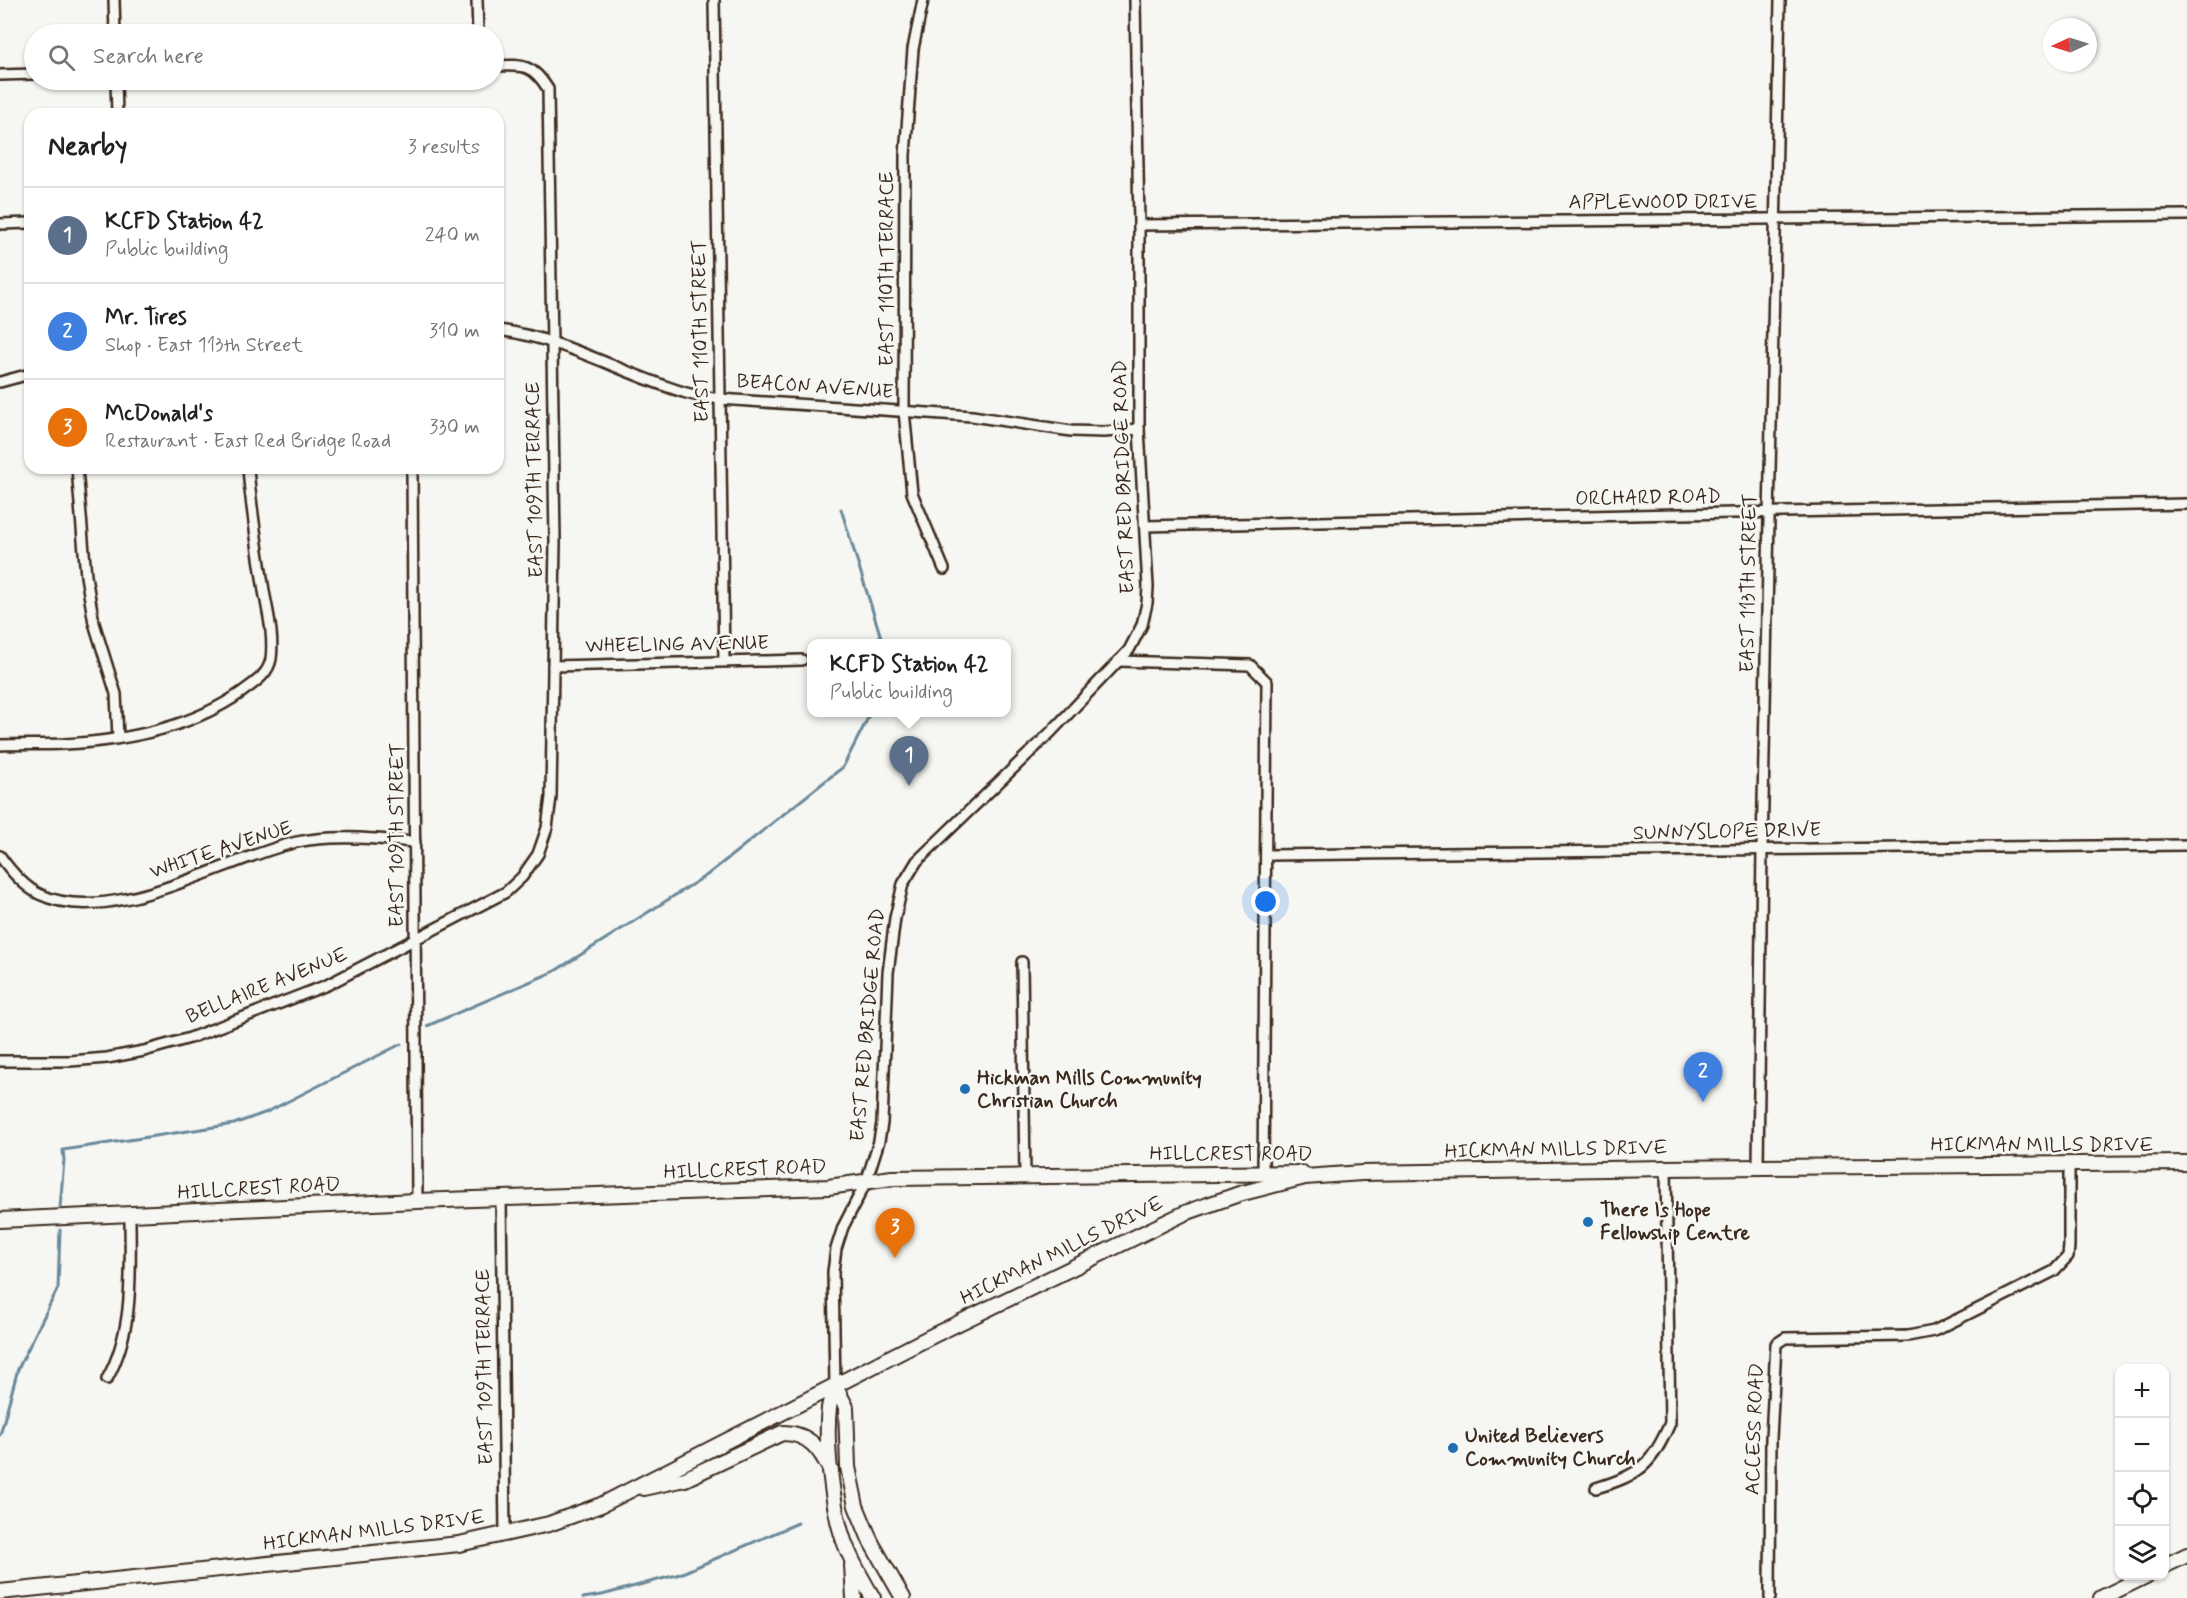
<!DOCTYPE html>
<html lang="en">
<head>
<meta charset="utf-8">
<style>
  body { margin:0; font-family:Mynerve,sans-serif; background:#f6f6f6; color:#222 }
  .controls { position:absolute; right:18px; bottom:18px; display:grid; overflow:hidden; border-radius:12px; box-shadow:0 2px 4px #0004 }
  .controls button { width:54px; height:54px; display:grid; place-items:center; padding:0; border:0; border-bottom:2px solid #e0e0e0; background:#fff; color:#222; font:30px sans-serif }
  .compass { position:absolute; left:2043px; top:18px; width:54px; height:54px; border-radius:50%; background:#fff; box-shadow:0 2px 4px #0004; rotate:266deg }
  .you { position:absolute; left:1266px; top:902px; width:21px; height:21px; margin:-15px; border:4px solid #fff; border-radius:50%; background:#1a73e8; box-shadow:0 0 0 9px #1a73e833 }
  .badge { display:grid; place-items:center; width:39px; height:39px; border-radius:50%; background:#ea580c; color:#fff; font-size:20px; font-weight:700 }
  .pin { position:absolute; translate:-50% -50px; filter:drop-shadow(0 2px 3px #0008) }
  .pin::after { content:''; position:absolute; top:32px; width:21px; height:18px; background:inherit; clip-path:polygon(0 0,100% 0,50% 100%) }
  .popup { position:absolute; left:807px; top:639px; width:204px; height:78px; box-sizing:border-box; display:grid; place-content:center; border-radius:12px; background:#fff; filter:drop-shadow(0 2px 4px #0005); font-size:20px; white-space:nowrap; color:#767676 }
  .popup b { font-size:22px; color:#222 }
  .popup::after { content:''; position:absolute; left:50%; top:100%; margin-left:-12px; border:12px solid transparent; border-top-color:#fff }
  .list { margin:0; padding:0; list-style:none }
  h2 { display:flex; justify-content:space-between; align-items:center; height:78px; margin:0; padding:0 24px; font-size:26px }
  h2 small { font-size:20px; font-weight:400; color:#767676 }
  .list li { display:grid; grid-template-columns:39px 1fr auto; gap:18px; align-items:center; box-sizing:border-box; height:96px; padding:0 24px; border-top:2px solid #e0e0e0 }
  .list b { display:block; font-size:22px; white-space:nowrap }
  .list p { margin:0; font-size:20px; white-space:nowrap; color:#767676 }
  .list em { font-size:20px; font-style:normal; color:#767676 }
  .icon { flex:none; width:33px; height:33px; fill:none; stroke:currentColor; stroke-width:2; stroke-linecap:round; stroke-linejoin:round }
  .map { position:relative; flex:none; width:2187px; height:1598px; overflow:hidden }
  .search { position:absolute; background:#fff; box-shadow:0 2px 4px #0004; left:24px; top:24px; width:480px; height:66px; display:flex; align-items:center; gap:15px; box-sizing:border-box; padding:0 21px; border-radius:33px; color:#767676; font-size:22px }
  .panel { position:absolute; background:#fff; box-shadow:0 2px 4px #0004; left:24px; top:108px; width:480px; height:366px; border-radius:18px }
  .map>svg:first-child { display:block }
  .lines { fill:none; stroke-linecap:round; stroke-linejoin:round }
  .stream { stroke:#6b899a; stroke-width:3 }
  .street-casing { stroke:#3b2a1e; stroke-width:14 }
  .secondary-casing { stroke:#3b2a1e; stroke-width:18 }
  .street { stroke:#f6f6f2; stroke-width:9 }
  .secondary { stroke:#f6f6f2; stroke-width:14 }
  .poi-dot { fill:#1f6fb2; stroke:#f6f6f2; stroke-width:2 }
  .labels { text-anchor:middle; dominant-baseline:central; stroke-width:5; stroke-linejoin:round; paint-order:stroke }
  .street-label { font-size:20px; fill:#3b2a1e; stroke:#f6f6f2 }
  .poi-label { font-size:20px; font-weight:bold; fill:#3b2a1e; stroke:#f6f6f2; text-anchor:start }
</style>
</head>
<body>
<div class="map">
<svg width="2187" height="1598" viewBox="0 0 2187 1598">
  <rect width="100%" height="100%" fill="#f6f6f2"/>
  <filter id="ink" filterUnits="userSpaceOnUse"><feTurbulence type="fractalNoise" baseFrequency=".0167" numOctaves="2"/><feDisplacementMap in="SourceGraphic" scale="12" xChannelSelector="R" yChannelSelector="G"/><feConvolveMatrix kernelMatrix="1 2 1 2 8 2 1 2 1" color-interpolation-filters="sRGB"/></filter>
  <g filter="url(#ink)">
    <g class="lines">
      <g class="stream">
        <polyline points="841,509 883,644"/>
        <polyline points="427,1026 555,971 707,875 843,767 871,712"/>
        <polyline points="60,1208 64,1160 63,1150 234,1124 267,1112 401,1044"/>
        <polyline points="0,1435 18,1369 58,1288 60,1230"/>
        <polyline points="583,1598 602,1595 680,1574 798,1523"/>
      </g>
      <g class="street-casing">
        <g id="street">
          <polyline points="114,0 115,34"/>
          <polyline points="477,0 478,34"/>
          <polyline points="714,0 724,661"/>
          <polyline points="923,0 913,49 905,155 904,411 912,493 944,569"/>
          <polyline points="0,75 34,74"/>
          <polyline points="116,80 117,114"/>
          <polyline points="0,224 30,223"/>
          <polyline points="1139,225 2187,215"/>
          <path d="M498,330C563,338 621,373 683,392C694,396 708,397 720,399L972,416L1071,431L1104,432L1139,429"/>
          <polyline points="0,382 30,374"/>
          <polyline points="77,468 86,576 94,623 116,694 118,738"/>
          <polyline points="412,468 417,1201"/>
          <path d="M1145,526C1492,519 1840,509 2187,504"/>
          <polyline points="1118,661 1250,665 1267,682 1263,1176"/>
          <polyline points="553,666 802,660"/>
          <path d="M0,745C21,744 43,745 64,744C125,741 191,728 242,692C254,683 268,675 271,659C274,636 268,613 264,591C258,550 251,509 248,468"/>
          <polyline points="1267,855 2187,845"/>
          <path d="M0,856C10,870 23,886 39,894C111,929 225,858 297,842C336,834 376,839 415,842"/>
          <polyline points="1022,962 1025,1176"/>
          <path d="M0,1061H70L107,1058L144,1051L190,1038L327,985L506,892L522,877L538,854L547,828L551,797L555,541L548,89C532,63 522,65 494,66"/>
          <polyline points="1758,1167 1762,849 1780,0"/>
          <polyline points="501,1198 505,1535"/>
          <path d="M107,1379C135,1329 130,1270 130,1215"/>
          <polyline points="835,1386 833,1272 836,1249 843,1227 866,1182 879,1141 882,1123 888,973 895,918 903,884 917,861 1051,732 1129,650 1142,625 1147,603 1148,587 1139,429 1139,225 1135,0"/>
          <path d="M1596,1488C1640,1475 1652,1465 1670,1423L1666,1168"/>
          <polyline points="1770,1598 1771,1438 1776,1344 1785,1338 1908,1336 1934,1331 2054,1271 2068,1256 2069,1246 2069,1165"/>
        </g>
      </g>
      <g class="secondary-casing">
        <g id="secondary">
          <polyline points="0,1220 417,1201 828,1187 892,1178 1302,1173"/>
          <polyline points="835,1386 846,1407 848,1467 856,1506 871,1542 903,1598"/>
          <path d="M835,1386C833,1393 830,1401 829,1408C825,1442 832,1508 844,1541C851,1561 862,1579 873,1598"/>
          <path d="M644,1488L685,1479L782,1433C809,1433 820,1449 831,1471"/>
          <polyline points="852,1565 854,1598"/>
          <polyline points="2164,1566 2187,1555"/>
          <polyline points="0,1592 459,1544 549,1524 601,1505 934,1335 1185,1213 1239,1194 1305,1177 1362,1173 1666,1168 2187,1163"/>
          <polyline points="2101,1598 2146,1576"/>
        </g>
      </g>
      <use href="#street" class="street"/>
      <use href="#secondary" class="secondary"/>
    </g>
  </g>
  <g class="poi-dot">
    <circle cx="965" cy="1089" r="6"/>
    <circle cx="1588" cy="1222" r="6"/>
    <circle cx="1453" cy="1448" r="6"/>
  </g>
  <g class="labels">
    <g class="street-label">
      <text x="1663" y="202">APPLEWOOD DRIVE</text>
      <text transform="translate(887 269) rotate(-90)">EAST 110TH TERRACE</text>
      <text transform="translate(701 331) rotate(-91)">EAST 110TH STREET</text>
      <text transform="translate(815 387) rotate(4)">BEACON AVENUE</text>
      <text transform="translate(1124 477) rotate(-92)">EAST RED BRIDGE ROAD</text>
      <text transform="translate(535 480) rotate(-91)">EAST 109TH TERRACE</text>
      <text transform="translate(1648 498) rotate(-1)">ORCHARD ROAD</text>
      <text transform="translate(1749 583) rotate(-89)">EAST 113TH STREET</text>
      <text transform="translate(677 645) rotate(-1)">WHEELING AVENUE</text>
      <text transform="translate(1727 832) rotate(-1)">SUNNYSLOPE DRIVE</text>
      <text transform="translate(397 835) rotate(-90)">EAST 109TH STREET</text>
      <text transform="translate(221 850) rotate(-18)">WHITE AVENUE</text>
      <text transform="translate(267 986) rotate(-22)">BELLAIRE AVENUE</text>
      <text transform="translate(868 1025) rotate(-85)">EAST RED BRIDGE ROAD</text>
      <text x="2042" y="1145">HICKMAN MILLS DRIVE</text>
      <text transform="translate(1556 1150) rotate(-1)">HICKMAN MILLS DRIVE</text>
      <text x="1231" y="1154">HILLCREST ROAD</text>
      <text transform="translate(745 1170) rotate(-2)">HILLCREST ROAD</text>
      <text transform="translate(259 1189) rotate(-3)">HILLCREST ROAD</text>
      <text transform="translate(1062 1251) rotate(-26)">HICKMAN MILLS DRIVE</text>
      <text transform="translate(485 1367) rotate(-91)">EAST 109TH TERRACE</text>
      <text transform="translate(1755 1429) rotate(-88)">ACCESS ROAD</text>
      <text transform="translate(374 1531) rotate(-7)">HICKMAN MILLS DRIVE</text>
    </g>
    <g class="poi-label">
      <text x="977" y="1078">Hickman Mills Community<tspan x="977" dy="23">Christian Church</tspan></text>
      <text x="1600" y="1210">There Is Hope<tspan x="1600" dy="23">Fellowship Centre</tspan></text>
      <text x="1465" y="1436">United Believers<tspan x="1465" dy="23">Community Church</tspan></text>
    </g>
  </g>
</svg>
<div class="controls">
<button>+</button>
<button>−</button>
<button><svg class="icon" aria-label="locate" viewBox="0 0 24 24"><circle cx="12" cy="12" r="6"/><path d="M12 2v4M12 18v4M2 12h4M18 12h4"/></svg></button>
<button><svg class="icon" aria-label="layers" viewBox="0 0 24 24"><path d="M12 4l9 5-9 5-9-5zM3 14l9 5 9-5"/></svg></button>
</div>
<svg class="compass" viewBox="-18 -18 36 36"><path d="M0-13l5 13h-10z" fill="#e53935"/><path d="M0 13l5-13h-10z" fill="#767676"/></svg>
<div class="you"></div>
<div class="pin badge" style="left:909px;top:786px;background:#5c6f8a">1</div>
<div class="popup"><b>KCFD Station 42</b>Public building</div>
<div class="pin badge" style="left:1703px;top:1102px;background:#3f7fe0">2</div>
<div class="pin badge" style="left:895px;top:1258px;background:#e8710a">3</div>
<div class="search"><svg class="icon" aria-label="search" viewBox="0 0 24 24"><circle cx="10" cy="10" r="6"/><path d="M15 15l6 6"/></svg>Search here</div>
<section class="panel">
<h2>Nearby<small>3 results</small></h2>
<ul class="list">
<li><span class="badge" style="background:#5c6f8a">1</span><div><b>KCFD Station 42</b><p>Public building</p></div><em>240 m</em></li>
<li><span class="badge" style="background:#3f7fe0">2</span><div><b>Mr. Tires</b><p>Shop · East 113th Street</p></div><em>310 m</em></li>
<li><span class="badge" style="background:#e8710a">3</span><div><b>McDonald's</b><p>Restaurant · East Red Bridge Road</p></div><em>330 m</em></li>
</ul>
</section>
</div>
</body>
</html>
